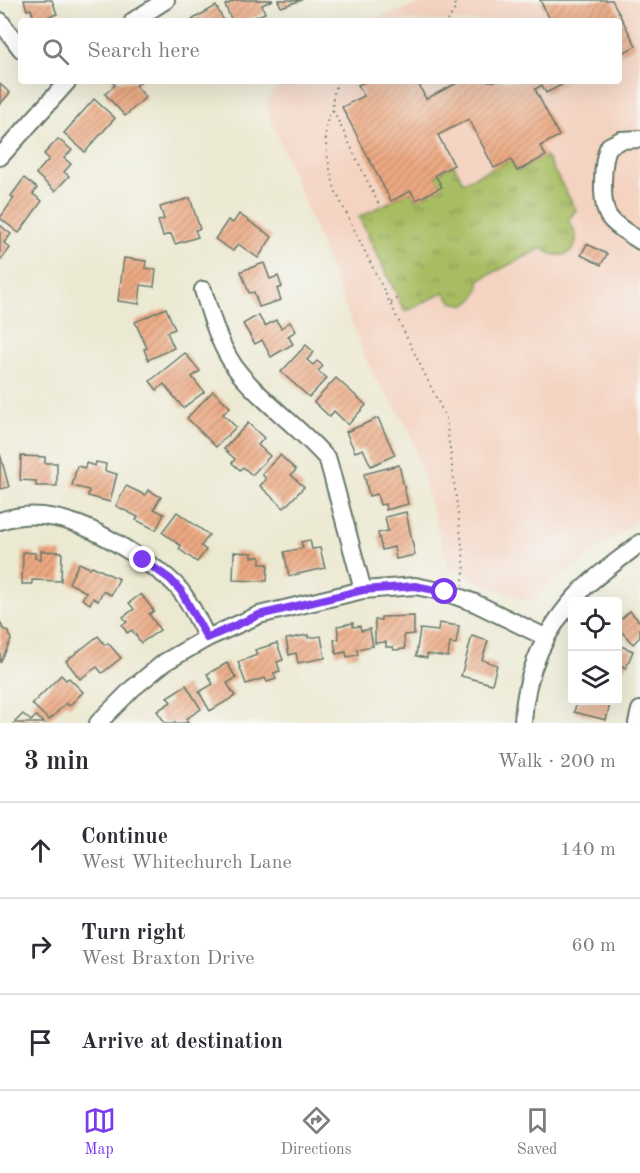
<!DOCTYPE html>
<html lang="en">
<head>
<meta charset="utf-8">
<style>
  body { margin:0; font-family:"Old Standard TT",serif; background:#f7f7f7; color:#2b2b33 }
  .controls { position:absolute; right:18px; bottom:18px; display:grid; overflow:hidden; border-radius:6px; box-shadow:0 6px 24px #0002 }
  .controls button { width:54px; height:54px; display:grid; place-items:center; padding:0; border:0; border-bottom:2px solid #e1e1e2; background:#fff; color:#2b2b33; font:30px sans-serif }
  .stop { position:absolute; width:18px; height:18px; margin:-14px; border:4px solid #7c3aed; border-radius:50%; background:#fff }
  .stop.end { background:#7c3aed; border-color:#fff; box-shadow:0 2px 6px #0008 }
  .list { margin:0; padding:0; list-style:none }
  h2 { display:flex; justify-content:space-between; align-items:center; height:78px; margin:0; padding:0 24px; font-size:26px }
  h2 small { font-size:20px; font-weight:400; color:#7c7c81 }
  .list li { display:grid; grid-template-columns:39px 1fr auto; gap:18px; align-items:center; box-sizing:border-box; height:96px; padding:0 24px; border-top:2px solid #e1e1e2 }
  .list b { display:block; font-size:22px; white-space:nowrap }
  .list p { margin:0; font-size:20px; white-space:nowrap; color:#7c7c81 }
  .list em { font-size:20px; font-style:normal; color:#7c7c81 }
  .icon { flex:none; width:33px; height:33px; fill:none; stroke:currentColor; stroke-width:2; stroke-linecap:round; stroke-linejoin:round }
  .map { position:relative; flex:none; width:640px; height:723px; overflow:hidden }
  .search { position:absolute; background:#fff; box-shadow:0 6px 24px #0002; left:18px; right:18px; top:18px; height:66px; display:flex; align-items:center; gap:15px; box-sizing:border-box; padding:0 21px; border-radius:6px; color:#7c7c81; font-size:22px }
  .sheet { height:366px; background:#fff }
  nav { display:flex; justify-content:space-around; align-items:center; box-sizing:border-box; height:84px; border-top:2px solid #e1e1e2; background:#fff; font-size:16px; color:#7c7c81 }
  nav a { display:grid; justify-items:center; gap:3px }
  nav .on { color:#7c3aed }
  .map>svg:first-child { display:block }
  .built { fill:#f4d3c1 }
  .grass { fill:url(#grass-tufts); stroke:#647d4b; stroke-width:1.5 }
  .building { fill:url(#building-hatch) }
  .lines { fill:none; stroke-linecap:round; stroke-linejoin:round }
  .minor-casing { stroke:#67796b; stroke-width:20 }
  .path { stroke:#67796b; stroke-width:2; stroke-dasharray:1.5 4.5; stroke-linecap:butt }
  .minor { stroke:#fff; stroke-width:16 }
  .route { stroke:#7c3aed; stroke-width:8 }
</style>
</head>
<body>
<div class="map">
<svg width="640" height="723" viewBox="0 0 640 723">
  <defs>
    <pattern id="grass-tufts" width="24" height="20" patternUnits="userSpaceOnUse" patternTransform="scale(1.5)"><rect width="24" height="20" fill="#a8bd62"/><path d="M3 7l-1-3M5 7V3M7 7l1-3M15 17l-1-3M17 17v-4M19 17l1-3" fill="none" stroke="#889b52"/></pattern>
    <pattern id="building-hatch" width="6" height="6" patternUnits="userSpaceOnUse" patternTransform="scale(1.5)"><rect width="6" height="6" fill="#eda982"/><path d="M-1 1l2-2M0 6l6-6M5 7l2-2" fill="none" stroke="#bf8b6b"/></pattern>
  </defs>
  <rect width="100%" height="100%" fill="#f6f6f2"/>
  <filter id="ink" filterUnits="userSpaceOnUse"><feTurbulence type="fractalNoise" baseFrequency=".0167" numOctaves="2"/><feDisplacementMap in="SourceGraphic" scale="12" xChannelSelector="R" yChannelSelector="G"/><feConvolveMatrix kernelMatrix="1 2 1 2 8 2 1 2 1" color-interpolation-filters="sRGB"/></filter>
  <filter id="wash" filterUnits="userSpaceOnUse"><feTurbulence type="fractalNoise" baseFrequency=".008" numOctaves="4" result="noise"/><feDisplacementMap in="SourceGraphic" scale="24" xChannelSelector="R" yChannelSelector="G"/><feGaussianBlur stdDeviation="1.35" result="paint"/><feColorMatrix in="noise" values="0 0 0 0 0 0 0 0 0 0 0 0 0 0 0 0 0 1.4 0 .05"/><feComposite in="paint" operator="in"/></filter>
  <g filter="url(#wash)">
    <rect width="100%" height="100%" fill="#ece9d2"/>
    <polygon class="built" points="434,0 640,0 640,519 550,584 532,603 449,569 410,430 371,372 265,104 279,81 619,81 619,21 367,21"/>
    <path class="grass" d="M546,156L576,210L568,221C589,243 565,268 542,248L479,280C480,292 476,299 466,305L452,302L444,292L405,312L359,217L411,191L416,200L441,187L435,175L454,165L463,182L511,160L517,171Z"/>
    <g id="blocks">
      <g class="building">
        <polygon points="24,0 52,0 57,14 35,21 31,9 27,10"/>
        <polygon points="237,0 273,0 262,5 265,13 245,21 232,21 225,5"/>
        <polygon points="278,0 302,0 281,7"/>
        <polygon points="540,0 612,0 636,46 619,55 619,21 551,21"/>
        <polygon points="216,6 224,21 191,21 195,18"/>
        <polygon points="111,81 141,81 136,86 146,97 125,116 105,94 115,85"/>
        <polygon points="366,81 417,81 426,99 461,81 569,81 546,93 542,85 535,89 559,136 540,146 546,156 517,171 511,160 494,168 469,119 438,135 454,165 435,175 442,187 416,200 411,191 391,201 342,107 364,96 358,85"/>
        <polygon points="0,84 10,93 0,104"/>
        <polygon points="94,99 115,118 85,152 64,133"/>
        <polygon points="58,139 72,150 64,158 71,164 64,172 69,176 55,191 36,174 49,159 44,154"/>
        <polygon points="24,178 37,188 33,194 42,201 19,233 0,218 14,198 11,196"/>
        <polygon points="190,198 200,229 195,230 198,237 175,244 171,234 163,236 158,221 164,219 160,207"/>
        <polygon points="239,214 272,237 258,258 238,244 233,251 215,239 228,220 233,223"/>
        <polygon points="0,225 11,234 4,243 10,248 0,261"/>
        <polygon points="587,244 607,254 601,265 581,255"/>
        <polygon points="124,258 146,261 145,268 156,270 154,287 141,285 139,304 118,301"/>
        <polygon points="264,263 270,279 278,276 282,287 277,289 281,300 259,307 254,292 249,293 241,271"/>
        <polygon points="166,308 175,329 167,332 174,348 148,360 144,349 147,348 135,322"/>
        <polygon points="258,315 265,326 276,320 281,328 290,322 296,331 288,336 293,344 271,357 262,340 255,344 243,324"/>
        <polygon points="306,345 314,352 307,360 313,365 317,361 323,366 318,371 327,378 309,397 281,372"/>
        <polygon points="185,353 200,371 192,377 204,392 183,408 164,384 157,390 150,381"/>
        <polygon points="336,378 366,405 348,425 334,411 330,417 314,402"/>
        <polygon points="213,391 230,407 223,414 236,427 216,447 187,418"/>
        <polygon points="378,418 395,455 371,466 363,449 355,452 346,432"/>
        <polygon points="248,423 264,438 258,445 270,456 252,475 243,467 240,470 232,463 235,459 224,449"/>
        <polygon points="0,454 9,487 0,489"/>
        <polygon points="280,455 296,470 291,475 304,487 284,508 260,486 266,479 262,474"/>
        <polygon points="21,456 45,457 45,463 57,463 57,486 36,486 36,481 20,480"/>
        <polygon points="96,462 106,464 105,471 117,474 110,502 88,496 89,490 72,486 77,466 85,468 86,463 95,466"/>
        <polygon points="399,465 408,504 386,510 385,504 380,505 377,494 369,496 364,474"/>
        <polygon points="126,486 145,495 148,490 161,497 154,509 164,514 156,530 136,520 138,517 116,506"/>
        <polygon points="177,512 209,535 201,546 206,550 197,562 179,549 181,546 162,532"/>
        <polygon points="406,512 415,555 396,559 394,547 382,550 378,533 388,531 385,517"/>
        <polygon points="310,540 312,549 320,548 325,568 289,576 284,552 303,548 301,542"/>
        <polygon points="41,551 62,552 61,581 32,580 32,584 22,584 23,552 35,553 35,558 41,559"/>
        <polygon points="234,552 252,553 252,557 260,557 260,564 268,564 267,581 233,580"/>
        <polygon points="79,563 90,568 92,566 119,579 111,595 103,591 98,601 93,598 90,604 82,599 86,592 69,583"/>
        <polygon points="141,594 154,611 149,614 160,630 141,643 132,630 127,633 122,625 127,622 123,617 134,609 129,603"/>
        <polygon points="630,611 640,622 640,637 633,644 618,628 618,622"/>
        <polygon points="414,616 414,634 404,635 405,649 394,650 393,647 386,647 386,642 375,643 375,620 381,620 381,617"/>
        <polygon points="0,621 3,629 9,632 11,640 0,663"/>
        <polygon points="353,623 353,627 360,626 361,631 370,629 373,646 357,649 358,655 347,657 346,652 336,654 334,640 339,639 337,626"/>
        <polygon points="439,623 459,626 456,644 450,643 448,657 427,654 427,658 416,656 420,629 438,631"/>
        <polygon points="308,635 308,638 321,636 325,658 298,663 296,653 289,655 286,639"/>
        <polygon points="98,636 105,645 108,643 121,658 102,673 97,667 80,679 66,661"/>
        <polygon points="472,636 488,641 482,660 497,665 492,684 461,676"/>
        <polygon points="277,643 283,660 277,662 280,671 274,673 276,679 267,682 265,678 246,684 238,662 257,655 255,650"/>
        <polygon points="618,645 633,651 626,668 620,665 618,670"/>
        <polygon points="227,663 236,678 227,683 235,696 210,711 199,692 213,684 207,674"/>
        <polygon points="61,675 66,680 69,678 83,692 69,706 66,703 49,720 32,704"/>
        <polygon points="186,685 201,709 186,719 188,723 165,723 157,711 171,702 167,697"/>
        <polygon points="577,700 611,700 606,720 574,712"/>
        <polygon points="23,714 31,721 36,716 44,723 14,723"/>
      </g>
    </g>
  </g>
  <g filter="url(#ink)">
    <use href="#blocks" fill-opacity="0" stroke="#67796b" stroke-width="1.5"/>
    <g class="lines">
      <g class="minor-casing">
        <g id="minor">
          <polyline points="0,21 21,49"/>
          <polyline points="133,21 166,0"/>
          <path d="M640,139L621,140L609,146C602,160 600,204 609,217C616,227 630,234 640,241"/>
          <polyline points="0,157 68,81"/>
          <path d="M203,290C212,319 220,349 240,374C266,405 302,429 328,460L363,590"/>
          <path d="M0,521C51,503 104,533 144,561C157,570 171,578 180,590C191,604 199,622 207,638"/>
          <polyline points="98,723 133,688 165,662 207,638 259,615 363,590 415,586 445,592 475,603 545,637"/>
          <path d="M523,723C525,672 546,627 582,590C599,573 621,559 640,543"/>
          <polyline points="637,723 640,710"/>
        </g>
      </g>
      <g class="path">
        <polyline points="447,21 454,11 455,0"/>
        <polyline points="338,81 333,96 333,110 380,207"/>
        <path d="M333,110C318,126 330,170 335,190L446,418L465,569L462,585"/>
        <polyline points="391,303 398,298"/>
      </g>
      <use href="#minor" class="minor"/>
    </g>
  </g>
  <g class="lines" filter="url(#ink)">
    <polyline class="route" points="143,560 170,579 181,591 207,638 259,615 363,590 415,586 445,592"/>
  </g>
</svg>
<div class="controls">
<button><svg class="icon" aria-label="locate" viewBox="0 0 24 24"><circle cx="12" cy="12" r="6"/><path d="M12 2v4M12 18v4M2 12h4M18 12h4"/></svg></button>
<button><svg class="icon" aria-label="layers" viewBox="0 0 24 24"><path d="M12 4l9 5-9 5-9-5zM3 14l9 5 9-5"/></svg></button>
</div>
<div class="stop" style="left:445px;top:592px"></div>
<div class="stop end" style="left:143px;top:560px"></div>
<div class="search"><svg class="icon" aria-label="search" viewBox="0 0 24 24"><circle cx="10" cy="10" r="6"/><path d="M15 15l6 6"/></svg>Search here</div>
</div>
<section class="sheet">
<h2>3 min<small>Walk · 200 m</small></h2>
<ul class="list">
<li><svg class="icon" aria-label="ahead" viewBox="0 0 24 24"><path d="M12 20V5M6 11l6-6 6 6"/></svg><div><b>Continue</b><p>West Whitechurch Lane</p></div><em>140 m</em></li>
<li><svg class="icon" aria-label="right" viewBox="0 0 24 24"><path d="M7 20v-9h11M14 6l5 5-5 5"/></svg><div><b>Turn right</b><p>West Braxton Drive</p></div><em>60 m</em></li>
<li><svg class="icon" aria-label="arrive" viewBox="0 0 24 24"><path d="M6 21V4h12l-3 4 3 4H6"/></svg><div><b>Arrive at destination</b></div></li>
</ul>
</section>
<nav>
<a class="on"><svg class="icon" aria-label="map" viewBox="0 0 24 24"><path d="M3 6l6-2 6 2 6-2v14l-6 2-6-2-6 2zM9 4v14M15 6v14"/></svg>Map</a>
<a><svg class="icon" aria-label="directions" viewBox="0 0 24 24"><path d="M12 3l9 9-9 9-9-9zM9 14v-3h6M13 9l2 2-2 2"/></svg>Directions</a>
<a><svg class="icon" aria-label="saved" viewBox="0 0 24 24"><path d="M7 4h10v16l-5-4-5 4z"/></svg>Saved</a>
</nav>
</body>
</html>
